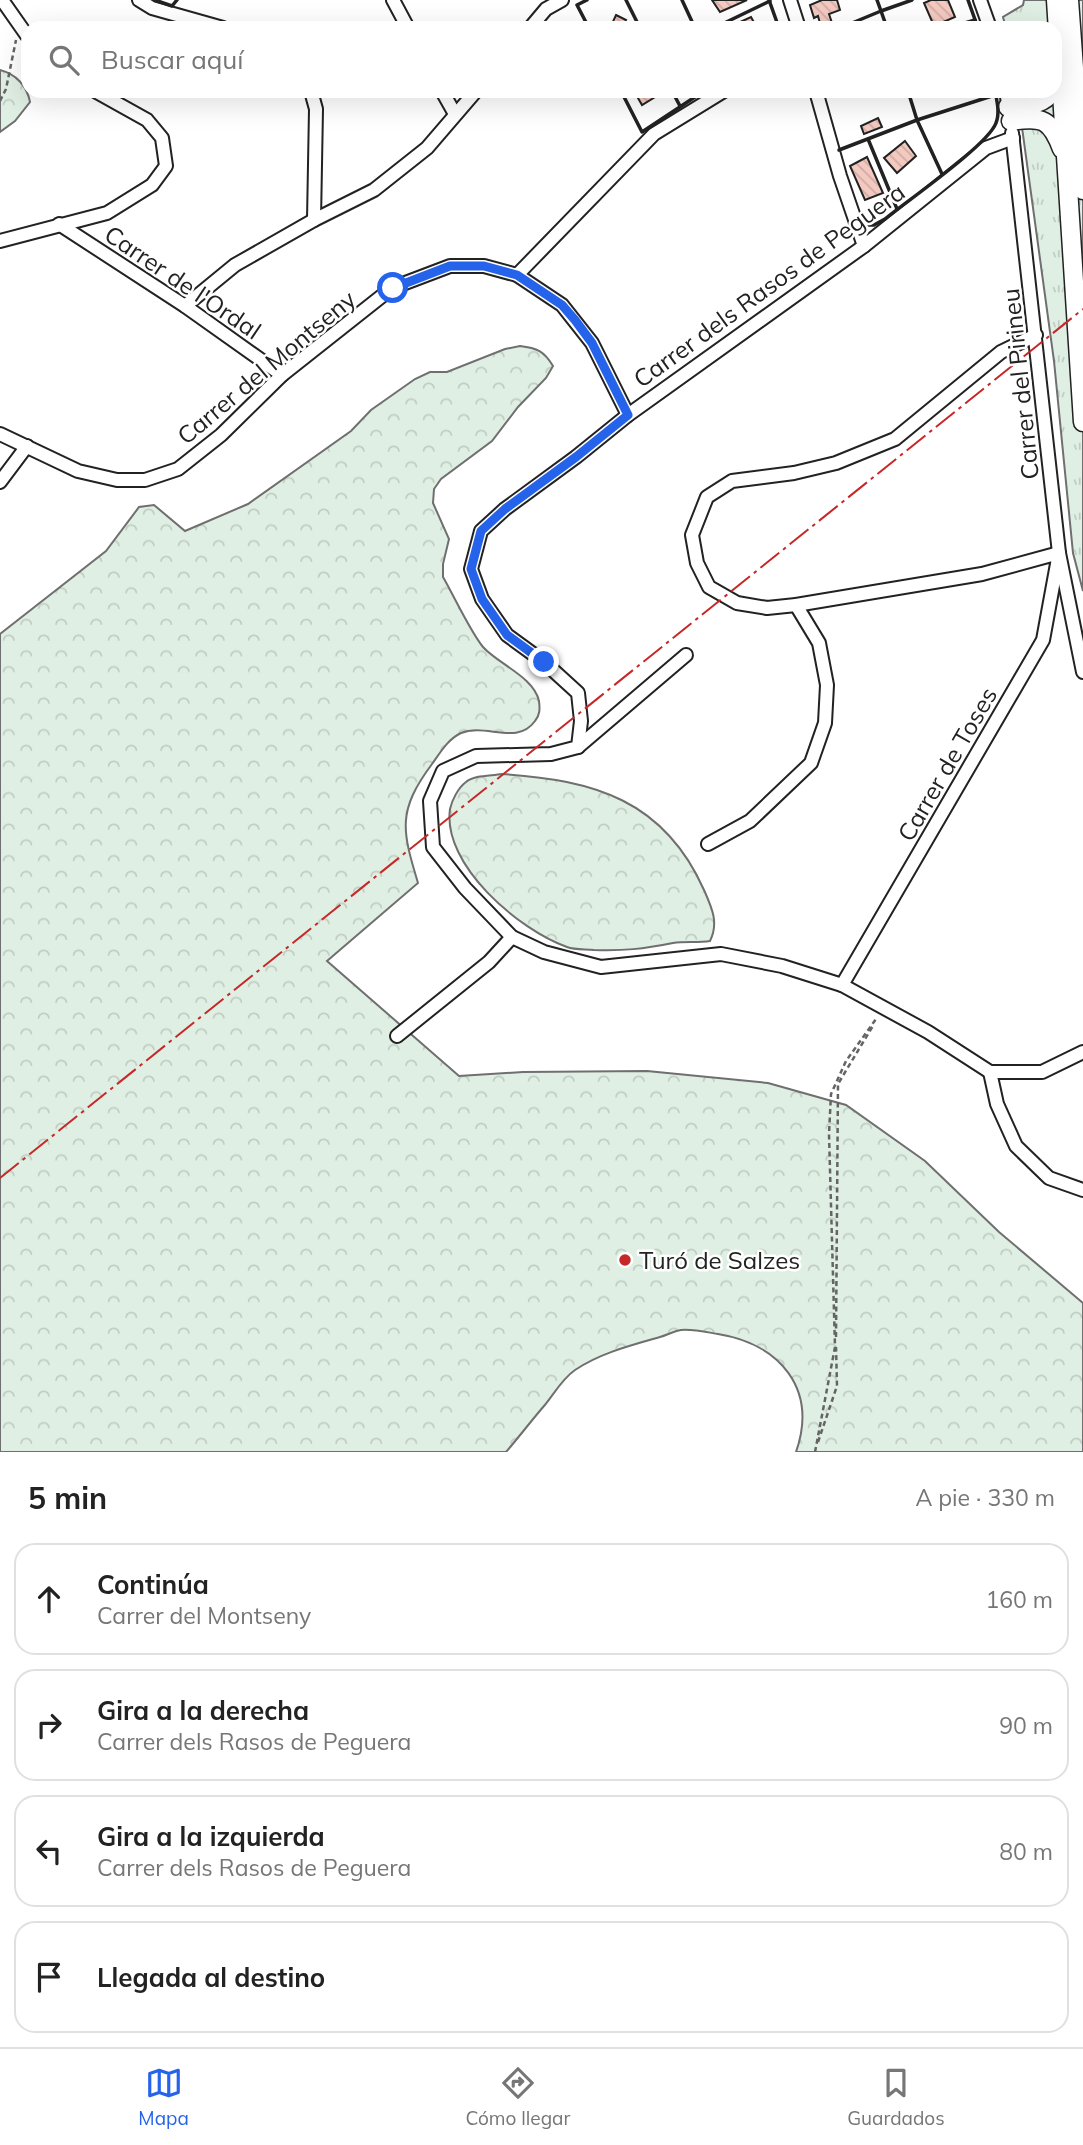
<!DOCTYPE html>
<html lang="es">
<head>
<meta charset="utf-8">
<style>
  body { margin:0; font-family:Mulish,sans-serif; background:#f2f2f2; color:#222 }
  .stop { position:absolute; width:21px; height:21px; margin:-16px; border:5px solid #2563eb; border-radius:50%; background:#fff }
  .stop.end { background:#2563eb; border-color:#fff; box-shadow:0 2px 7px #0008 }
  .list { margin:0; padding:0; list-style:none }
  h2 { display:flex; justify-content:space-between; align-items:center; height:91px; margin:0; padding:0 28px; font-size:30px }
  h2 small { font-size:23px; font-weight:400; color:#767676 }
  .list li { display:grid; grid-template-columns:46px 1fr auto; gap:21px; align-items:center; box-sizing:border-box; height:112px; margin:0 14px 14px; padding:0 14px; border:2px solid #e0e0e0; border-radius:21px }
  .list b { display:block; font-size:26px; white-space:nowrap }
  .list p { margin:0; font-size:23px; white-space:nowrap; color:#767676 }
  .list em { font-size:23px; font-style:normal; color:#767676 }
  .icon { flex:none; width:38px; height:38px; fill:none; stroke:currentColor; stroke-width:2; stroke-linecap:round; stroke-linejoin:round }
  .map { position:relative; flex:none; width:1083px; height:1452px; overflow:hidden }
  .search { position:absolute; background:#fff; box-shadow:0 7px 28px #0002; left:21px; right:21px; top:21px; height:77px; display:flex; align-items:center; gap:18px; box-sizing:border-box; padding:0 24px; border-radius:21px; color:#767676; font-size:26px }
  .sheet { height:595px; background:#fff }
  nav { display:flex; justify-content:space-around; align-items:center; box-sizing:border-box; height:98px; border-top:2px solid #e0e0e0; background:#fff; font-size:19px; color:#767676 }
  nav a { display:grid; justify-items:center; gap:4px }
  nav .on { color:#2563eb }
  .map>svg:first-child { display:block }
  .grass { fill:url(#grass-tufts); stroke:#6f6f6f; stroke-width:2 }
  .forest { fill:url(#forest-crowns); stroke:#6f6f6f; stroke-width:2 }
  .building { fill:url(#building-back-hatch); stroke:#222; stroke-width:2 }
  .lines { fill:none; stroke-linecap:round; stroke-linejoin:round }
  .street-casing { stroke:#222; stroke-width:16 }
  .secondary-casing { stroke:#222; stroke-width:21 }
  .path { stroke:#646464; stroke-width:2.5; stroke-dasharray:5 3.5; stroke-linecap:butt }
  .street { stroke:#fff; stroke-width:12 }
  .secondary { stroke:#fff; stroke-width:18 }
  .wall { stroke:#222; stroke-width:3.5 }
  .power { stroke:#c62828; stroke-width:2; stroke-dasharray:24 5 3.5 5; stroke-linecap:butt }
  .route { stroke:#2563eb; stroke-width:9 }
  .poi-dot { fill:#c62828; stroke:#fff; stroke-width:2.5 }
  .labels { text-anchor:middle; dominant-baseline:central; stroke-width:5; stroke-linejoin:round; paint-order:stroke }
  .street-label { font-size:24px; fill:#222; stroke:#fff }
  .poi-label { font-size:24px; fill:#222; stroke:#fff; text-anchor:start }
</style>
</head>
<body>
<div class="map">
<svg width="1083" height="1452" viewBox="0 0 1083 1452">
  <defs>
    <pattern id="grass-tufts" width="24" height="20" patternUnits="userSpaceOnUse" patternTransform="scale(1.75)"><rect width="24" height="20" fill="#e0efe3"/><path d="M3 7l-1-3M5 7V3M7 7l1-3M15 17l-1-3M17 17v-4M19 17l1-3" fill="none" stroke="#c0cdc2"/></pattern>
    <pattern id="forest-crowns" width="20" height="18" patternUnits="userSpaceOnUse" patternTransform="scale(1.75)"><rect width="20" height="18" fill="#e0efe3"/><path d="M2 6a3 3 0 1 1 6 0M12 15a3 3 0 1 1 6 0" fill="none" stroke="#c0cdc2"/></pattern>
    <pattern id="building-back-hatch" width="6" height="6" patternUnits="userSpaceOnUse" patternTransform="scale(1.75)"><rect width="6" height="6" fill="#f3c9c0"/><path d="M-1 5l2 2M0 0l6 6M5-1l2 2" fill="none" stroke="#d0aca5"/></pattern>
  </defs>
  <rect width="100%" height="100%" fill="#fff"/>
  <polygon class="grass" points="1024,0 1083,0 1083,591 1073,553 1054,361 1017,91 1055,91 1055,28 1006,28 1003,17 1023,5"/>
  <g class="forest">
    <path d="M0,70C16,74 27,86 30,102L15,121L0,132Z"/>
    <path d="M520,346C537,348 544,351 553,366L546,378L518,407L492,441L441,479L434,489L433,503L449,539L443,564V577C454,596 470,631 483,647C498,664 534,677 539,701C540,709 540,715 535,721C517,746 486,723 461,733C448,739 440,753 432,764C397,811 402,830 418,883L327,961L459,1076L523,1072L647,1071L768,1083L846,1105L925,1161L999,1232L1083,1303V1452H796C818,1389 780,1344 718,1334C706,1332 693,1329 681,1330C674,1331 667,1335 660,1337C632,1345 600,1353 575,1370C562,1379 554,1394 544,1406C531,1421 519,1437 506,1452H0V634L106,551L139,507L154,505L185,531L248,504L351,431L371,410L415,379L430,372H447L505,349Z"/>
    <path d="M502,774C594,780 664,800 704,890C712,908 719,923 710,941C698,943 685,941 673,943C643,949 624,951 594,950C585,949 575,950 567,947C519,930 442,865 450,809C452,800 458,788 466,782C474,775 491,776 502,774Z"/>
  </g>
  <g class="building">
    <polygon points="712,0 747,0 720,12"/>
    <polygon points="822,0 837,0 840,10 829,14 832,23 821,27 818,16 814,18 810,5"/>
    <polygon points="931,0 948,0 955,17 934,26 924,3"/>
    <polygon points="616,15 626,20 622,28 610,28"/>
    <polygon points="751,17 757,28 727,28"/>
    <polygon points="634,91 658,91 660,94 642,105"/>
    <polygon points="878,118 882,127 864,134 861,126"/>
    <polygon points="905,141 916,156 897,173 884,158"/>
    <polygon points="867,157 883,193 865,200 850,166"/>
  </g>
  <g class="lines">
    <g class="street-casing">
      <g id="street">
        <polyline points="2,0 28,37"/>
        <polyline points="139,0 152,8 223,28"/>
        <polyline points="393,0 408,28"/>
        <polyline points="790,0 799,28"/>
        <polyline points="980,0 990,28"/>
        <polyline points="530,28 546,9 562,0"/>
        <polyline points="311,91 316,109 314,220"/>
        <polyline points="442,91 455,114"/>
        <polyline points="816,91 840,176 864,246"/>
        <polyline points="1006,91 1010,115"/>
        <polyline points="1012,133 1059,553 1083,672"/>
        <polyline points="1013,138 986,148 864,246 628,415 576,457 505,509 481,531 471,569 482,599 507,635 544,662 578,693 581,721 578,747 551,754 476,756 443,771 430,801 433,847 465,888 512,937 544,952 601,967 721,954 782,966 842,985 928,1032 990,1072 1042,1072 1083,1052"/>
        <polyline points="59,224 185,306 282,375"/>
        <polyline points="0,241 107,213 152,185 166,166 162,138 147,120 95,91"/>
        <polyline points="517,275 654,134 724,91"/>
        <polyline points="185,306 235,265 314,220 374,190 427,148 476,91"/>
        <polyline points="0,434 78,471 117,480 145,480 178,469 221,435 282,375 392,288 450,266 484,266 517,275 562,305 592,343 628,415"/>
        <polyline points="0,482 27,446"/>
        <polyline points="578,747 686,655"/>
        <polyline points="708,844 750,821 811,763 825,723 827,685 819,643 796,605"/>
        <polyline points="842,985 1043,640 1059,553 982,574 796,605 767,608 737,603 709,587 697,563 692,535 707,497 732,481 794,473 836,463 895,439 1001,352 1036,335"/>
        <polyline points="397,1036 489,962 512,937"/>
        <polyline points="990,1072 997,1104 1016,1146 1049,1178 1083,1190"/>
      </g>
    </g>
    <g class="secondary-casing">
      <g id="secondary">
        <polyline points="1056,0 1083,422"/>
        <polyline points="1069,0 1083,190"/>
        <path d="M1008,107C1025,105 1043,106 1052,91"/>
        <path d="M1011,121C1042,116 1051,119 1062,149"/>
      </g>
    </g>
    <g class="path">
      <polyline points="0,101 6,89 16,40"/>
      <polyline points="836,1337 838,1084 874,1024"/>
      <polyline points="818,1442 837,1386 836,1347"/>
      <polyline points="815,1452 835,1347 829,1134 831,1094 846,1061 876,1019"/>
    </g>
    <use href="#street" class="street"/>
    <use href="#secondary" class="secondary"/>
    <g class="wall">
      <polyline points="155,0 172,6 177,0"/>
      <polyline points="587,0 577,5 589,28"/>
      <polyline points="626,0 640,28"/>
      <polyline points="682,0 695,28"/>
      <polyline points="769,0 779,28"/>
      <polyline points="877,0 881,11 912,0"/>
      <polyline points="968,0 978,28"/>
      <polyline points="682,28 692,23"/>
      <polyline points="714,28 770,1"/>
      <polyline points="840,28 881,11 887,28"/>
      <polyline points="948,28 975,20"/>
      <polyline points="621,91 642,132 704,91"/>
      <polyline points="672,91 680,106"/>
      <polyline points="868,139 897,209"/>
      <polyline points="839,150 917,120 908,91"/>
      <polyline points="942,174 917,120 995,95"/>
      <path d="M859,219L866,225H874L885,219C907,201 988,145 996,123C1000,113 997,101 995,91"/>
    </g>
    <polyline class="power" points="0,1178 1083,309"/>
  </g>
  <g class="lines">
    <polyline class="route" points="393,288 450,266 484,266 517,275 562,305 575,320 592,343 628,415 576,457 505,509 481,531 471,569 482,599 507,635 544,662"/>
  </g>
  <circle class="poi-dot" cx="625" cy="1260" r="7"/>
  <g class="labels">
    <g class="street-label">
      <text transform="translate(183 282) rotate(34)">Carrer de l'Ordal</text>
      <text transform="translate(769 285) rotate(-36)">Carrer dels Rasos de Peguera</text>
      <text transform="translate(266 367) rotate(-40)">Carrer del Montseny</text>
      <text transform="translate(1020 384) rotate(-96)">Carrer del Pirineu</text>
      <text transform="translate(947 764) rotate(-60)">Carrer de Toses</text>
    </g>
    <g class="poi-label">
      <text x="639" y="1260">Turó de Salzes</text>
    </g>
  </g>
</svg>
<div class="stop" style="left:393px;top:288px"></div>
<div class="stop end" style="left:544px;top:662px"></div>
<div class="search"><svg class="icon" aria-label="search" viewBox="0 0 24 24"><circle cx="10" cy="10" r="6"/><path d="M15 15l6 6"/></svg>Buscar aquí</div>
</div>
<section class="sheet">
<h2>5 min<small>A pie · 330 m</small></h2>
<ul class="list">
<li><svg class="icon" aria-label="ahead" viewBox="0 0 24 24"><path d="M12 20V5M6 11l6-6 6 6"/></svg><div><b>Continúa</b><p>Carrer del Montseny</p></div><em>160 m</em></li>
<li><svg class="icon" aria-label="right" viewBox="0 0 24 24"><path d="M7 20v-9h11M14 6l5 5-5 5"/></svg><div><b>Gira a la derecha</b><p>Carrer dels Rasos de Peguera</p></div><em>90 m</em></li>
<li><svg class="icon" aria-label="left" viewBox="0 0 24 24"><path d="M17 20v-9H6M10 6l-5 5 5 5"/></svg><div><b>Gira a la izquierda</b><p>Carrer dels Rasos de Peguera</p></div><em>80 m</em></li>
<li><svg class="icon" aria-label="arrive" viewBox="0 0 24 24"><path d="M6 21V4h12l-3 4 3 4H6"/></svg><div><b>Llegada al destino</b></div></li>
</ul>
</section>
<nav>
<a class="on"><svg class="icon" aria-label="map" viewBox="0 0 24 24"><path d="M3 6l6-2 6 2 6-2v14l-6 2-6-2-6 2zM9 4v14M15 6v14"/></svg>Mapa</a>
<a><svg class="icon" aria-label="directions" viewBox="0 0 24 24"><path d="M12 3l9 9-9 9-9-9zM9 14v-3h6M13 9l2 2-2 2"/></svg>Cómo llegar</a>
<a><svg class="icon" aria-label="saved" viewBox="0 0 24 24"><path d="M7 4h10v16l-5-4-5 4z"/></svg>Guardados</a>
</nav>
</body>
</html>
